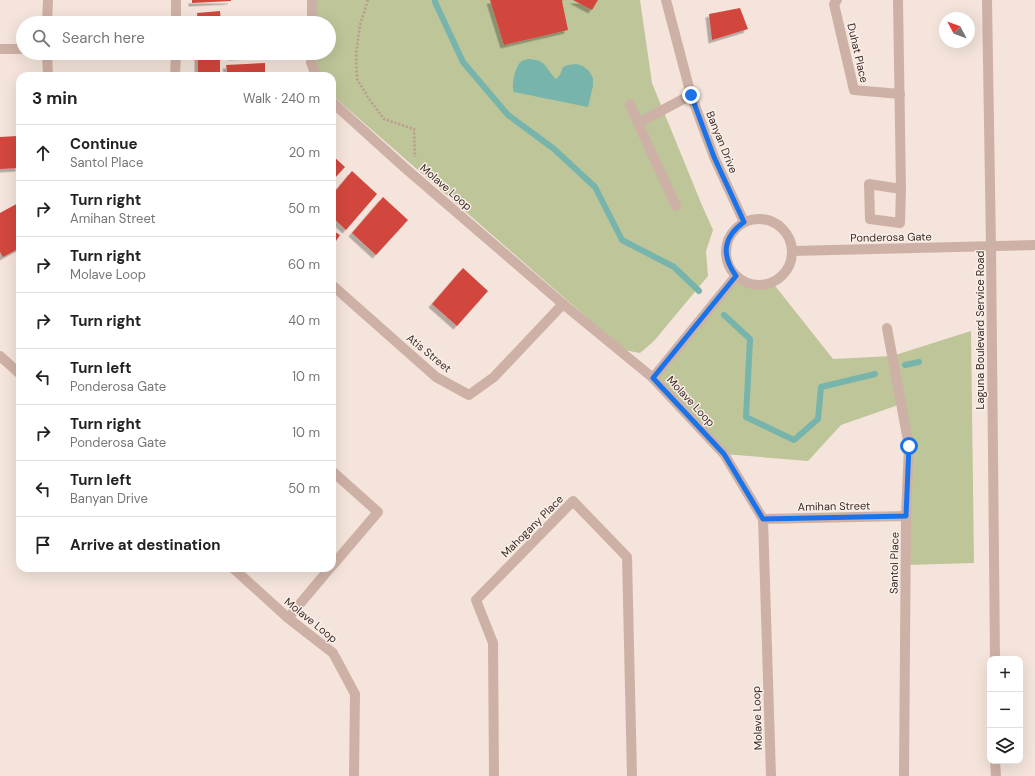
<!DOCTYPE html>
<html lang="en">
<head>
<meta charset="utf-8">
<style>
  body { margin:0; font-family:"DM Sans",sans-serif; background:#f6f6f6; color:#222 }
  .controls { position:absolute; right:12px; bottom:12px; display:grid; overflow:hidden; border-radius:8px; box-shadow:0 4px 16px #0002 }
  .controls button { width:36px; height:36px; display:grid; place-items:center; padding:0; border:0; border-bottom:1px solid #e0e0e0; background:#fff; color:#222; font:20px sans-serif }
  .compass { position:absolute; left:939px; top:12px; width:36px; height:36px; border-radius:50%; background:#fff; box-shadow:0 4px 16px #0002; rotate:311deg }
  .stop { position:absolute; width:12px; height:12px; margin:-9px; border:3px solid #1a73e8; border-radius:50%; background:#fff }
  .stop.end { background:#1a73e8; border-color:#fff; box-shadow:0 1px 4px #0008 }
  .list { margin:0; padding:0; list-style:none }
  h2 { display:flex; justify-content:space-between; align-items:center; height:52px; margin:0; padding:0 16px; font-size:17px }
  h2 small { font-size:13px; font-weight:400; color:#767676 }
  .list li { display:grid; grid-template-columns:26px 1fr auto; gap:12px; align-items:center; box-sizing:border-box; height:56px; padding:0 16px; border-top:1px solid #e0e0e0 }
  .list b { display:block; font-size:15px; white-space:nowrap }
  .list p { margin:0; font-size:13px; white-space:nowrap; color:#767676 }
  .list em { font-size:13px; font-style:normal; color:#767676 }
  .icon { flex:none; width:22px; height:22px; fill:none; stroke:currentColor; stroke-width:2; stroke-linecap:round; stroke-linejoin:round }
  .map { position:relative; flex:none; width:1035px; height:776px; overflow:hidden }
  .search { position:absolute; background:#fff; box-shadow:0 4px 16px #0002; left:16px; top:16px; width:320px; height:44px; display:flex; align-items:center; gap:10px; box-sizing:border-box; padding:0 14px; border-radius:22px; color:#767676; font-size:15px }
  .panel { position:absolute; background:#fff; box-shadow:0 4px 16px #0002; left:16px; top:72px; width:320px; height:500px; border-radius:12px }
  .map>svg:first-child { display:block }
  .green { fill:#bec599 }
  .water { fill:#77b4ac }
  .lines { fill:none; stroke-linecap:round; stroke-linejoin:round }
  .stream { stroke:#77b4ac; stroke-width:6 }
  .building { fill:#d2463c; filter:url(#shadow) }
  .path { stroke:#ba9a90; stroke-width:2.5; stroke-dasharray:2 2; stroke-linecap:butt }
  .minor { stroke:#ceb1a6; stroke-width:10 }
  .route { stroke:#1a73e8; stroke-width:5 }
  .labels { text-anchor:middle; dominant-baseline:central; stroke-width:3; stroke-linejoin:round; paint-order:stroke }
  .street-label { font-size:11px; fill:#392a27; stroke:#fbefe8 }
</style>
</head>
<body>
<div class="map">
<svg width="1035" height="776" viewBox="0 0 1035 776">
  <defs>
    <filter id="shadow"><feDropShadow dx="-3.5" dy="3.5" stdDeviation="0" flood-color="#0004"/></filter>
  </defs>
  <rect width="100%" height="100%" fill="#f4e4db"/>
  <g class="green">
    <polygon points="316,0 640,0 652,83 701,203 713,230 706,251 708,276 654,341 640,353 624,350 332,95 332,76 321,76 316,62 316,53 329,53 329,23 316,23"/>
    <path d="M736,276C747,284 758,286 772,282L833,359L892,356L971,331L974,563L906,565L909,446L901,404L841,425L808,461L724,454L653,378Z"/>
  </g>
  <path class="water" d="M528,59C547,60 545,68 556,79L560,75L563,67L568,65L576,64L583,66L589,71L593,78V86L588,107L514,92C511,86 515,65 522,61C524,60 526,60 528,59Z"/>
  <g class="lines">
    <g class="stream">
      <polyline points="435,0 435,2 463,62 508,115 554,149 595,187 622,240 674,267 699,291"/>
      <polyline points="724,315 750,339 746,417 794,440 818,419 821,387 875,374"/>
      <polyline points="905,365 919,362"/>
    </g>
  </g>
  <g class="building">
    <polygon points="192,0 231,0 231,1 192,3"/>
    <polygon points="490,0 563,0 562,1 568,30 504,45"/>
    <polygon points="573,0 598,0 592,10"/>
    <polygon points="740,8 748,29 712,40 709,14"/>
    <polygon points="220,11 221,23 198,23 197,13"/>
    <rect x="198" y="53" width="22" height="21"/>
    <polygon points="232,53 269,53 269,54 232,57"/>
    <polygon points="265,63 265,76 228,76 226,65"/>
    <polygon points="18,136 19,168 0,169 0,137"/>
    <polygon points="332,155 345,167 332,181"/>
    <polygon points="352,171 377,194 346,230 332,217 332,195"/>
    <polygon points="383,197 408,220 376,255 352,233"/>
    <polygon points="20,202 20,248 3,257 0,252 0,213"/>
    <polygon points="332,230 340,235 332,247"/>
    <polygon points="463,268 488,291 457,326 432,304"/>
  </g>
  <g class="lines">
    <polyline class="path" points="368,0 360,25 356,54 357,79 369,99 384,119 414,129 415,157"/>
    <g class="minor">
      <polyline points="666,0 691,95 714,157 744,222"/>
      <polyline points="837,0 834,4 854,90 900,94"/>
      <polyline points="898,0 901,189 900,223 870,219 869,184 901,189"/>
      <polyline points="987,0 991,246 995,659"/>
      <polyline points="47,23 48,0"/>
      <polyline points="176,23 176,0"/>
      <polyline points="312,23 312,0"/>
      <polyline points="0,49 23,49"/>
      <polyline points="47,53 48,76"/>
      <polyline points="312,53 311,62 316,76"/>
      <polyline points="175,76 176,53"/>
      <polyline points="332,102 405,168 563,304 653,378 724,454 763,519 771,776"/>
      <polyline points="630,104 638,123 691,95"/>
      <polyline points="638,123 676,206"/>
      <circle cx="759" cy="252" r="33"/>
      <polyline points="792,251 1035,245"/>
      <polyline points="332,285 436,377 469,395 494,377 563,304"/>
      <polyline points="887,328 909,446 906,516 904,776"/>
      <polyline points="0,356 20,374"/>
      <polyline points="653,378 736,276"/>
      <polyline points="332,471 378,512 332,566"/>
      <polyline points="763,519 906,516"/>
      <polyline points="233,568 288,618 333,653 355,694 354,776"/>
      <polyline points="288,618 330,568"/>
      <polyline points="995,761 996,776"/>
      <polyline points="494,776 493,643 476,600 573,501 627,557 632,776"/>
    </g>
  </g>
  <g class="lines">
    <path class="route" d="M691,95L714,157L744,222C723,237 721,255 736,276L653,378L724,454L763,519L906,516L909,446"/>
  </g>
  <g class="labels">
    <g class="street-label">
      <text transform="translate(858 53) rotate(77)">Duhat Place</text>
      <text transform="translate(722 142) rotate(68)">Banyan Drive</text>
      <text transform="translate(446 187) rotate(41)">Molave Loop</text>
      <text transform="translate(891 237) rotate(-1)">Ponderosa Gate</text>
      <text transform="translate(980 330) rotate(-90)">Laguna Boulevard Service Road</text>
      <text transform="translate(429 353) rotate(39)">Atis Street</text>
      <text transform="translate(691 401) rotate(47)">Molave Loop</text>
      <text transform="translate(834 506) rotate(-1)">Amihan Street</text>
      <text transform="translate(532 526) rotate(-45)">Mahogany Place</text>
      <text transform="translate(894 563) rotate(-89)">Santol Place</text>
      <text transform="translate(311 620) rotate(39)">Molave Loop</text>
      <text transform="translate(757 718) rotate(-92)">Molave Loop</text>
    </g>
  </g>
</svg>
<div class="controls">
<button>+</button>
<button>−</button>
<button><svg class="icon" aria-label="layers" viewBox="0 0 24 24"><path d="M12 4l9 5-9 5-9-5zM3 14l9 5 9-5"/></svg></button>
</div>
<svg class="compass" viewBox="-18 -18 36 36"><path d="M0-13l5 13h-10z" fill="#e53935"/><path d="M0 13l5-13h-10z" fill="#767676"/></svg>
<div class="stop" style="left:909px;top:446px"></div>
<div class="stop end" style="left:691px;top:95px"></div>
<div class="search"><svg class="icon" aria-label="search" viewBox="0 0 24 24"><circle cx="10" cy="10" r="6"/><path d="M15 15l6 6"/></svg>Search here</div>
<section class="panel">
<h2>3 min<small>Walk · 240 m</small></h2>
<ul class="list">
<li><svg class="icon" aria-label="ahead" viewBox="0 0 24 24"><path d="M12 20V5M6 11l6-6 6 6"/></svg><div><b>Continue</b><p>Santol Place</p></div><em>20 m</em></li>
<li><svg class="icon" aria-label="right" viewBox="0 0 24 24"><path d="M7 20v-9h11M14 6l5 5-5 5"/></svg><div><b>Turn right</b><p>Amihan Street</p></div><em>50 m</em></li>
<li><svg class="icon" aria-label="right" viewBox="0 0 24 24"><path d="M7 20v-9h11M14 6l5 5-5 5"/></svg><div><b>Turn right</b><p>Molave Loop</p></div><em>60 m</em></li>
<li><svg class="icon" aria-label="right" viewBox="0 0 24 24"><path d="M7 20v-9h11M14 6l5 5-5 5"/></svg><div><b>Turn right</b></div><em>40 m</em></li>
<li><svg class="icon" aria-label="left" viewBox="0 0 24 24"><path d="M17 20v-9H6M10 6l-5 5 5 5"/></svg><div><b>Turn left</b><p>Ponderosa Gate</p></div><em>10 m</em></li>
<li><svg class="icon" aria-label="right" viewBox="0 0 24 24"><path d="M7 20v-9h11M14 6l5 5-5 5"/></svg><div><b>Turn right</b><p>Ponderosa Gate</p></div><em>10 m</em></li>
<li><svg class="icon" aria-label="left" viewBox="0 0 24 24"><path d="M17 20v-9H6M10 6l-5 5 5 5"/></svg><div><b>Turn left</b><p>Banyan Drive</p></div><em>50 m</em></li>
<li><svg class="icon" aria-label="arrive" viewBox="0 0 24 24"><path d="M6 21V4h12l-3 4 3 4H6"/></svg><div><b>Arrive at destination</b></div></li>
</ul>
</section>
</div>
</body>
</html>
